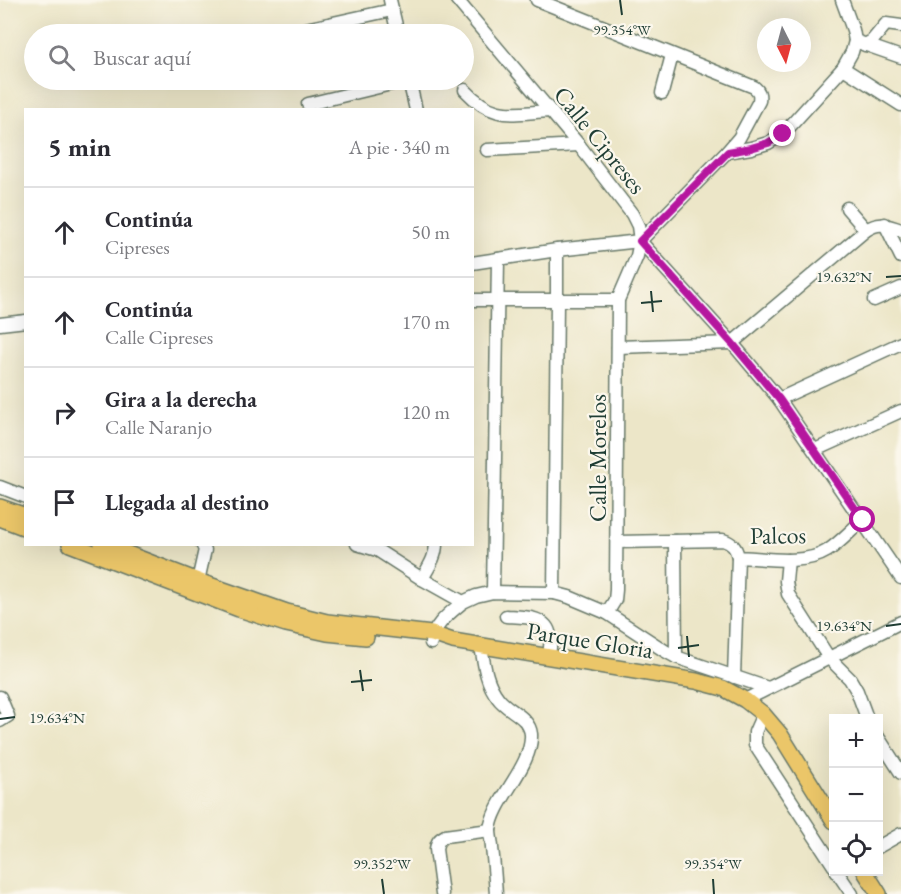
<!DOCTYPE html>
<html lang="es">
<head>
<meta charset="utf-8">
<style>
  body { margin:0; font-family:"EB Garamond",serif; background:#f7f7f7; color:#2b2b33 }
  .controls { position:absolute; right:18px; bottom:18px; display:grid; overflow:hidden; border-radius:0px; box-shadow:0 6px 24px #0002 }
  .controls button { width:54px; height:54px; display:grid; place-items:center; padding:0; border:0; border-bottom:2px solid #e1e1e2; background:#fff; color:#2b2b33; font:30px sans-serif }
  .compass { position:absolute; left:757px; top:18px; width:54px; height:54px; border-radius:50%; background:#fff; box-shadow:0 6px 24px #0002; rotate:174deg }
  .stop { position:absolute; width:18px; height:18px; margin:-14px; border:4px solid #b5179e; border-radius:50%; background:#fff }
  .stop.end { background:#b5179e; border-color:#fff; box-shadow:0 2px 6px #0008 }
  .list { margin:0; padding:0; list-style:none }
  h2 { display:flex; justify-content:space-between; align-items:center; height:78px; margin:0; padding:0 24px; font-size:26px }
  h2 small { font-size:20px; font-weight:400; color:#7c7c81 }
  .list li { display:grid; grid-template-columns:39px 1fr auto; gap:18px; align-items:center; box-sizing:border-box; height:90px; padding:0 24px; border-top:2px solid #e1e1e2 }
  .list b { display:block; font-size:22px; white-space:nowrap }
  .list p { margin:0; font-size:20px; white-space:nowrap; color:#7c7c81 }
  .list em { font-size:20px; font-style:normal; color:#7c7c81 }
  .icon { flex:none; width:33px; height:33px; fill:none; stroke:currentColor; stroke-width:2; stroke-linecap:round; stroke-linejoin:round }
  .map { position:relative; flex:none; width:901px; height:894px; overflow:hidden }
  .search { position:absolute; background:#fff; box-shadow:0 6px 24px #0002; left:24px; top:24px; width:450px; height:66px; display:flex; align-items:center; gap:15px; box-sizing:border-box; padding:0 21px; border-radius:33px; color:#7c7c81; font-size:22px }
  .panel { position:absolute; background:#fff; box-shadow:0 6px 24px #0002; left:24px; top:108px; width:450px; height:438px; border-radius:0px }
  .map>svg:first-child { display:block }
  .lines { fill:none; stroke-linecap:round; stroke-linejoin:round }
  .minor-casing { stroke:#677868; stroke-width:15 }
  .major-casing { stroke:#677868; stroke-width:18 }
  .minor { stroke:#fff; stroke-width:12 }
  .major { stroke:#ebc669; stroke-width:15 }
  .route { stroke:#b5179e; stroke-width:8 }
  .ticks { fill:none; stroke:#1f3d34; stroke-width:2 }
  .labels { text-anchor:middle; dominant-baseline:central; stroke-width:4.5; stroke-linejoin:round; paint-order:stroke }
  .street-label { font-size:24px; fill:#1f3d34; stroke:#fbf7ec }
  .ticks-label { font-size:15px; text-anchor:middle; fill:#1f3d34; stroke:#fbf7ec; stroke-width:4.5; stroke-linejoin:round; paint-order:stroke }
</style>
</head>
<body>
<div class="map">
<svg width="901" height="894" viewBox="0 0 901 894">
  <rect width="100%" height="100%" fill="#fbf7ec"/>
  <filter id="ink" filterUnits="userSpaceOnUse"><feTurbulence type="fractalNoise" baseFrequency=".0167" numOctaves="2"/><feDisplacementMap in="SourceGraphic" scale="12" xChannelSelector="R" yChannelSelector="G"/><feConvolveMatrix kernelMatrix="1 2 1 2 8 2 1 2 1" color-interpolation-filters="sRGB"/></filter>
  <filter id="wash" filterUnits="userSpaceOnUse"><feTurbulence type="fractalNoise" baseFrequency=".008" numOctaves="4" result="noise"/><feDisplacementMap in="SourceGraphic" scale="24" xChannelSelector="R" yChannelSelector="G"/><feGaussianBlur stdDeviation="1.35" result="paint"/><feColorMatrix in="noise" values="0 0 0 0 0 0 0 0 0 0 0 0 0 0 0 0 0 1.4 0 .05"/><feComposite in="paint" operator="in"/></filter>
  <g filter="url(#wash)">
    <rect width="100%" height="100%" fill="#ece6c8"/>
  </g>
  <g filter="url(#ink)">
    <g class="lines">
      <g class="minor-casing">
        <g id="minor">
          <polyline points="390,0 398,34"/>
          <polyline points="457,0 579,145 632,214 638,226 640,241 732,343 779,399 901,578"/>
          <path d="M537,0L754,87C759,91 760,94 759,101L739,138L727,152L640,241"/>
          <polyline points="301,30 392,10"/>
          <polyline points="855,41 901,57"/>
          <polyline points="865,45 872,41 886,24 901,26"/>
          <polyline points="843,68 901,105"/>
          <polyline points="409,80 416,110"/>
          <path d="M465,90C494,121 512,113 550,111"/>
          <polyline points="662,93 672,55"/>
          <polyline points="308,104 408,80"/>
          <polyline points="487,150 579,145"/>
          <polyline points="727,152 751,148 768,143 783,134 843,68 852,52 855,41 853,30 842,0"/>
          <path d="M847,208L866,230C880,221 886,225 901,230"/>
          <polyline points="885,224 901,257"/>
          <polyline points="472,263 557,250 640,241"/>
          <polyline points="472,300 618,300"/>
          <polyline points="874,300 901,288"/>
          <polyline points="0,324 26,321"/>
          <polyline points="618,347 732,343 866,230"/>
          <polyline points="779,399 901,343"/>
          <polyline points="815,450 901,411"/>
          <polyline points="0,487 26,497"/>
          <polyline points="675,541 676,657"/>
          <path d="M618,542L723,540C732,543 736,547 738,557C765,558 803,566 827,551C840,543 851,530 863,520"/>
          <polyline points="357,544 377,550 422,579 463,602 476,596 493,592 554,593 569,597 607,613 665,651 676,657 768,688"/>
          <polyline points="788,560 786,581 788,594 829,658 850,679 857,691 867,718"/>
          <path d="M422,579C428,568 436,557 436,544"/>
          <polyline points="198,581 204,554 205,550 202,544"/>
          <polyline points="493,592 498,259"/>
          <polyline points="554,593 557,301 557,250"/>
          <polyline points="607,613 615,600 616,590 618,300 637,256 640,241"/>
          <path d="M506,616C522,617 547,615 550,636C551,642 550,649 549,656"/>
          <path d="M431,643C433,625 450,613 463,602"/>
          <path d="M481,646C484,664 486,683 498,698C507,711 529,716 531,734C533,766 493,800 490,830C490,836 492,843 492,848C494,864 495,879 496,894"/>
          <polyline points="734,677 738,557"/>
          <polyline points="0,697 8,716 0,721"/>
          <polyline points="745,700 901,622"/>
          <polyline points="763,714 755,732 755,745 834,866"/>
          <polyline points="878,737 901,773"/>
          <polyline points="878,847 901,834"/>
          <polyline points="837,872 852,894"/>
          <path d="M442,894L436,849C437,842 439,839 445,836L490,830"/>
        </g>
      </g>
      <g class="major-casing">
        <g id="major">
          <polyline points="0,507 26,516"/>
          <polyline points="0,518 26,528"/>
          <polyline points="70,544 239,609 286,624 327,633 366,637"/>
          <polyline points="102,544 198,581 287,612 327,622 432,634 453,641 696,681 723,688 745,700 763,714 780,734 834,821"/>
          <polyline points="865,872 879,894"/>
        </g>
      </g>
      <use href="#minor" class="minor"/>
      <use href="#major" class="major"/>
    </g>
  </g>
  <g class="lines" filter="url(#ink)">
    <polyline class="route" points="783,134 768,143 751,148 728,152 640,241 732,343 779,399 863,520"/>
  </g>
  <path class="ticks" d="M620,0L622,15M886,277L901,276M651,291L653,312M641,303L662,301M886,626L901,624M687,636L689,657M678,648L699,645M360,670L363,691M351,682L372,680M0,719L15,717M382,879L384,894M713,879L714,894"/>
  <g class="labels">
    <g class="street-label">
      <text transform="translate(600 140) rotate(51)">Calle Cipreses</text>
      <text transform="translate(597 458) rotate(-90)">Calle Morelos</text>
      <text transform="translate(778 535) rotate(-1)">Palcos</text>
      <text transform="translate(590 640) rotate(9)">Parque Gloria</text>
    </g>
  </g>
  <g class="ticks-label">
    <text x="622" y="35">99.354°W</text>
    <text x="844" y="282">19.632°N</text>
    <text x="844" y="631">19.634°N</text>
    <text x="57" y="723">19.634°N</text>
    <text x="382" y="869">99.352°W</text>
    <text x="713" y="869">99.354°W</text>
  </g>
</svg>
<div class="controls">
<button>+</button>
<button>−</button>
<button><svg class="icon" aria-label="locate" viewBox="0 0 24 24"><circle cx="12" cy="12" r="6"/><path d="M12 2v4M12 18v4M2 12h4M18 12h4"/></svg></button>
</div>
<svg class="compass" viewBox="-18 -18 36 36"><path d="M0-13l5 13h-10z" fill="#e53935"/><path d="M0 13l5-13h-10z" fill="#7c7c81"/></svg>
<div class="stop" style="left:863px;top:520px"></div>
<div class="stop end" style="left:783px;top:134px"></div>
<div class="search"><svg class="icon" aria-label="search" viewBox="0 0 24 24"><circle cx="10" cy="10" r="6"/><path d="M15 15l6 6"/></svg>Buscar aquí</div>
<section class="panel">
<h2>5 min<small>A pie · 340 m</small></h2>
<ul class="list">
<li><svg class="icon" aria-label="ahead" viewBox="0 0 24 24"><path d="M12 20V5M6 11l6-6 6 6"/></svg><div><b>Continúa</b><p>Cipreses</p></div><em>50 m</em></li>
<li><svg class="icon" aria-label="ahead" viewBox="0 0 24 24"><path d="M12 20V5M6 11l6-6 6 6"/></svg><div><b>Continúa</b><p>Calle Cipreses</p></div><em>170 m</em></li>
<li><svg class="icon" aria-label="right" viewBox="0 0 24 24"><path d="M7 20v-9h11M14 6l5 5-5 5"/></svg><div><b>Gira a la derecha</b><p>Calle Naranjo</p></div><em>120 m</em></li>
<li><svg class="icon" aria-label="arrive" viewBox="0 0 24 24"><path d="M6 21V4h12l-3 4 3 4H6"/></svg><div><b>Llegada al destino</b></div></li>
</ul>
</section>
</div>
</body>
</html>
